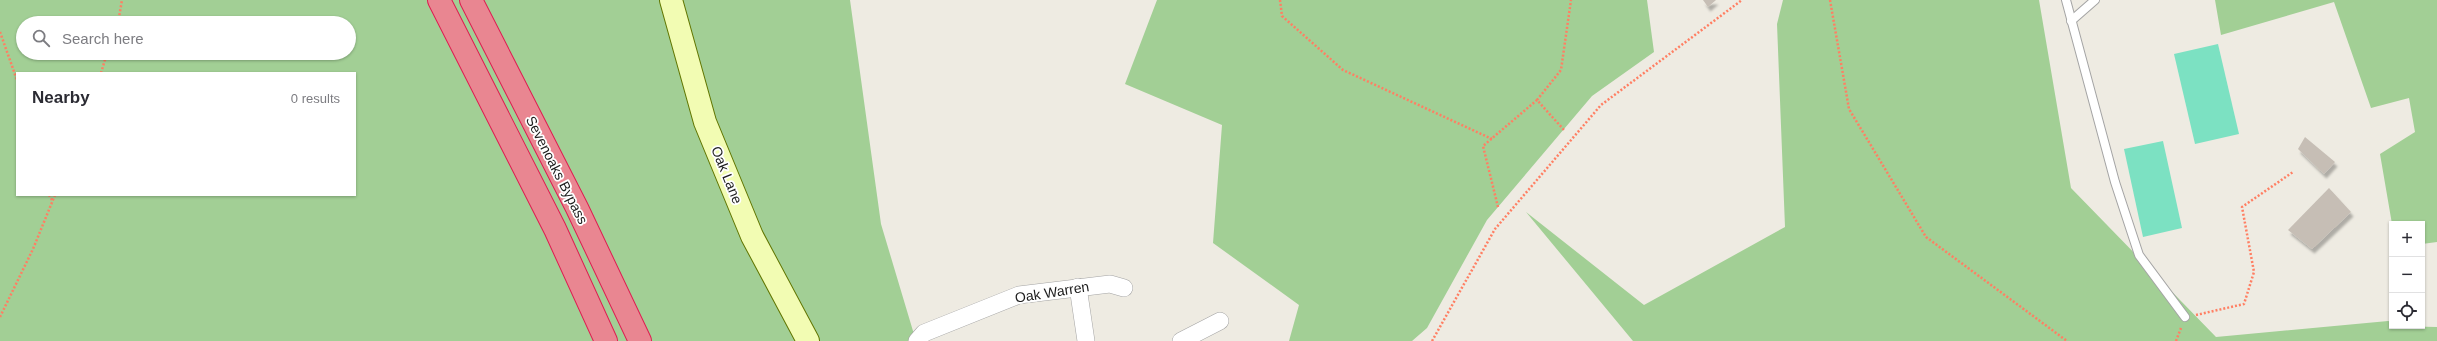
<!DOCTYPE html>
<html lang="en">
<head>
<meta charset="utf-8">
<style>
  body { margin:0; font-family:Arial,sans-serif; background:#f2f2f3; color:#2b2b33 }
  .controls { position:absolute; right:12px; bottom:12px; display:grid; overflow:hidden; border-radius:0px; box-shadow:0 1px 3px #0004 }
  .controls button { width:36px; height:36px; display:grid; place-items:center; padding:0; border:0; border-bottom:1px solid #e1e1e2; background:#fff; color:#2b2b33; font:20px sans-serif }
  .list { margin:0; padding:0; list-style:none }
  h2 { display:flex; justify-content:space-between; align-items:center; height:52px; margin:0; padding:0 16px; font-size:17px }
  h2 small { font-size:13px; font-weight:400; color:#7c7c81 }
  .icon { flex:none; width:22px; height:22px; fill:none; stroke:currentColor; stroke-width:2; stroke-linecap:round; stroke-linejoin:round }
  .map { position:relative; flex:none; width:2437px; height:341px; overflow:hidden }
  .search { position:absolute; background:#fff; box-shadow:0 1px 3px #0004; left:16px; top:16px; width:340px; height:44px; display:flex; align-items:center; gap:10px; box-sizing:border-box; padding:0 14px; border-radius:22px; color:#7c7c81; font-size:15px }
  .panel { position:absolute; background:#fff; box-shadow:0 1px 3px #0004; left:16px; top:72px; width:340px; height:124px; border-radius:0px }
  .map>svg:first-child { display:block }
  .forest { fill:#a2cf95; fill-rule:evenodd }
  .pitch { fill:#7ce1c2 }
  .building { fill:#c6beb5; filter:url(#shadow) }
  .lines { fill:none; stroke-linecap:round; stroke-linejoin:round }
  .lane-casing { stroke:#a4a4a4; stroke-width:10 }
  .street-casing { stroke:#a4a4a4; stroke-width:18 }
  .secondary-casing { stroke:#617601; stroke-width:24 }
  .highway-casing { stroke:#de1d51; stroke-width:24 }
  .path { stroke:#ff7f63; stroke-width:2.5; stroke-dasharray:2 2; stroke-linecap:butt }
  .lane { stroke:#fff; stroke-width:8 }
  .street { stroke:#fff; stroke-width:17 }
  .secondary { stroke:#f2fcb3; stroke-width:22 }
  .highway { stroke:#e98691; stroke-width:22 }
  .labels { text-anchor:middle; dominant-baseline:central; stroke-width:3.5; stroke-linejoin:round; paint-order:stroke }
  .street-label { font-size:14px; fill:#1d1d1d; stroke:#fff }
</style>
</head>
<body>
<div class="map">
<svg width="2437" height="341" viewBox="0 0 2437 341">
  <defs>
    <filter id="shadow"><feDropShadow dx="2.5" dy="4.5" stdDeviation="1" flood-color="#0004"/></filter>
  </defs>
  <rect width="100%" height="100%" fill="#eeebe2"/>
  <g class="forest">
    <path d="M0,0H850L881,224L916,341H0ZM23,23H349V53H23ZM17,73H355V195H17Z"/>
    <polygon points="1157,0 1647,0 1654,52 1592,96 1487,220 1427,328 1412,341 1289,341 1299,305 1213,243 1222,125 1125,84"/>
    <polygon points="1783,0 2039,0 2071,188 2216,337 2388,321 2392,322 2392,326 2437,327 2437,341 1633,341 1526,212 1644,305 1785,227 1777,24"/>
    <polygon points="2215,0 2437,0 2437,242 2422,244 2422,224 2392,224 2380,154 2415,132 2409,98 2371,108 2334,2 2221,35"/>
  </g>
  <g class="pitch">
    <polygon points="2218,44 2239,134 2195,144 2174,54"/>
    <polygon points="2163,141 2182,228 2143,237 2124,149"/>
  </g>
  <g class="building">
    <polygon points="1703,0 1716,0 1708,7"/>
    <polygon points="2305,137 2335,162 2324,174 2298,149"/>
    <polygon points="2329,188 2351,212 2312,249 2288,230"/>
  </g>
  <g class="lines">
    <g class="lane-casing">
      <g id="lane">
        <polyline points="2066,0 2115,182 2139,255 2185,317"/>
        <polyline points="2071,21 2095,0"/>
      </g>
    </g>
    <g class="street-casing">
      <g id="street">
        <polyline points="1078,287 1086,341"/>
        <polyline points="917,341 924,333 1019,295 1110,284 1124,288"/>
        <polyline points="1181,341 1220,321"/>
      </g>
    </g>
    <g class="secondary-casing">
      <polyline id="secondary" points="671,0 705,122 752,236 808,341"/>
    </g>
    <g class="highway-casing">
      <g id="highway">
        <polyline points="439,0 555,229 606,341"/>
        <polyline points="471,0 577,208 640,341"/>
      </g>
    </g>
    <g class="path">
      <polyline points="1280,0 1282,16 1343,70 1492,139"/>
      <polyline points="1830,0 1849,109 1926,237 2067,341"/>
      <polyline points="118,23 122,0"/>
      <polyline points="0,32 17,80"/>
      <polyline points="101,73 107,53"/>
      <polyline points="1537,100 1561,70 1571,0"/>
      <polyline points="49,195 52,200"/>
      <polyline points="1498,207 1483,146 1537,100 1564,130"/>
      <polyline points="2196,315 2244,304 2254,272 2242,207 2293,172"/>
      <polyline points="0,317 33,249 55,195"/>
      <polyline points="1432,341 1495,229 1601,105 1742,0"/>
      <polyline points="2176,341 2181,328"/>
    </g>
    <use href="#lane" class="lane"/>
    <use href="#street" class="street"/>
    <use href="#secondary" class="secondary"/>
    <use href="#highway" class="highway"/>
  </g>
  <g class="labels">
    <g class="street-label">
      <text transform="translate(557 170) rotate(63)">Sevenoaks Bypass</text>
      <text transform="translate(727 175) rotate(68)">Oak Lane</text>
      <text transform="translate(1052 292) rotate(-9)">Oak Warren</text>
    </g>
  </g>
</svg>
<div class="controls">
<button>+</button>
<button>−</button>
<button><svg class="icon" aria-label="locate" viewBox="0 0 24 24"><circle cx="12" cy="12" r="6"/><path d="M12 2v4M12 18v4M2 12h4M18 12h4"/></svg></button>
</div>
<div class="search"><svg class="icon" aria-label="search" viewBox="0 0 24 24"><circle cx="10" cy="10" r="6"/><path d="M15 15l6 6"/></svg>Search here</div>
<section class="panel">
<h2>Nearby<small>0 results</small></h2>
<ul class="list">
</ul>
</section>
</div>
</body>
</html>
